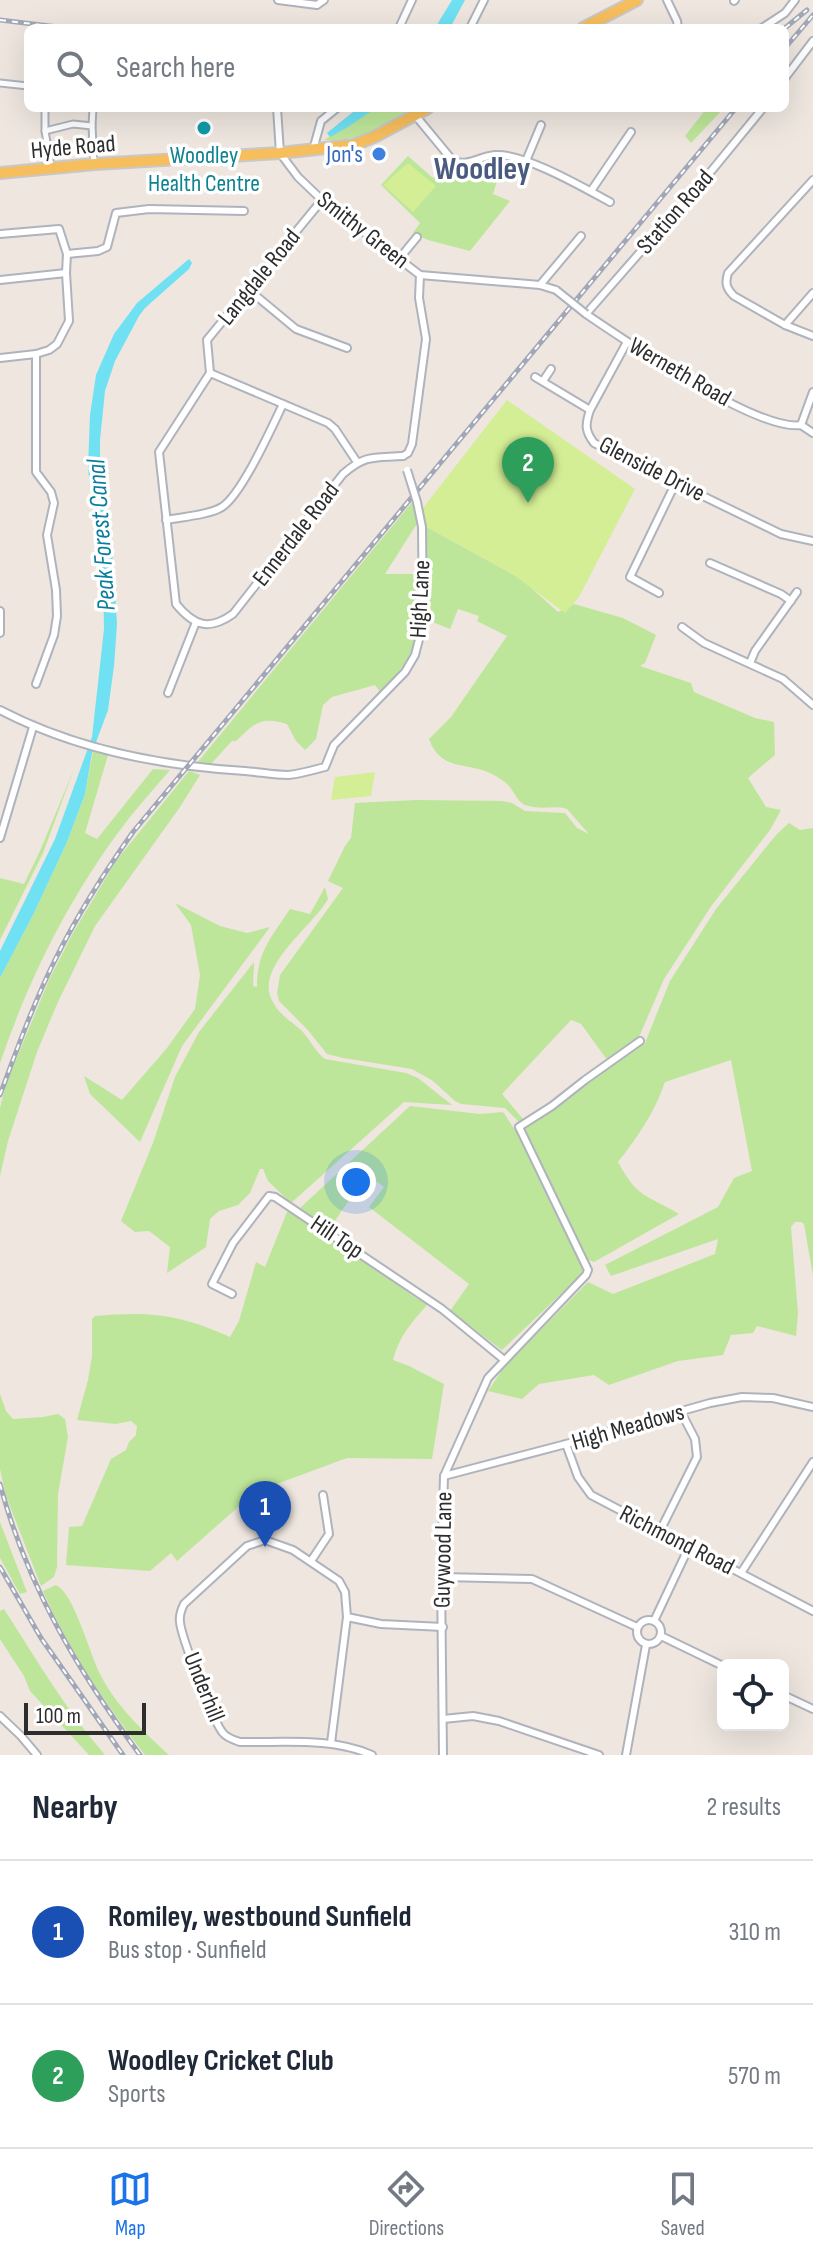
<!DOCTYPE html>
<html lang="en">
<head>
<meta charset="utf-8">
<style>
  body { margin:0; font-family:"Sofia Sans Condensed",sans-serif; background:#f2f2f3; color:#1f2937 }
  .controls { position:absolute; right:24px; bottom:24px; display:grid; overflow:hidden; border-radius:12px; box-shadow:0 8px 32px #0002 }
  .controls button { width:72px; height:72px; display:grid; place-items:center; padding:0; border:0; border-bottom:2px solid #e0e1e3; background:#fff; color:#1f2937; font:40px sans-serif }
  .scale { position:absolute; left:24px; bottom:20px; width:122px; box-sizing:border-box; padding-left:8px; border:4px solid #2d2d2d; border-top:0; font-size:22px; line-height:28px; white-space:nowrap; color:#2d2d2d; -webkit-text-stroke:6px #fff; paint-order:stroke }
  .you { position:absolute; left:356px; top:1182px; width:28px; height:28px; margin:-20px; border:6px solid #fff; border-radius:50%; background:#1a73e8; box-shadow:0 0 0 12px #1a73e833 }
  .badge { display:grid; place-items:center; width:52px; height:52px; border-radius:50%; background:#1a73e8; color:#fff; font-size:26px; font-weight:700 }
  .pin { position:absolute; translate:-50% -66px; filter:drop-shadow(0 2px 4px #0008) }
  .pin::after { content:''; position:absolute; top:42px; width:28px; height:24px; background:inherit; clip-path:polygon(0 0,100% 0,50% 100%) }
  .list { margin:0; padding:0; list-style:none }
  h2 { display:flex; justify-content:space-between; align-items:center; height:104px; margin:0; padding:0 32px; font-size:34px }
  h2 small { font-size:26px; font-weight:400; color:#747a83 }
  .list li { display:grid; grid-template-columns:52px 1fr auto; gap:24px; align-items:center; box-sizing:border-box; height:144px; padding:0 32px; border-top:2px solid #e0e1e3 }
  .list b { display:block; font-size:30px; white-space:nowrap }
  .list p { margin:0; font-size:26px; white-space:nowrap; color:#747a83 }
  .list em { font-size:26px; font-style:normal; color:#747a83 }
  .icon { flex:none; width:44px; height:44px; fill:none; stroke:currentColor; stroke-width:2; stroke-linecap:round; stroke-linejoin:round }
  .map { position:relative; flex:none; width:813px; height:1755px; overflow:hidden }
  .search { position:absolute; background:#fff; box-shadow:0 8px 32px #0002; left:24px; right:24px; top:24px; height:88px; display:flex; align-items:center; gap:20px; box-sizing:border-box; padding:0 28px; border-radius:12px; color:#747a83; font-size:30px }
  .sheet { height:392px; background:#fff }
  nav { display:flex; justify-content:space-around; align-items:center; box-sizing:border-box; height:112px; border-top:2px solid #e0e1e3; background:#fff; font-size:22px; color:#747a83 }
  nav a { display:grid; justify-items:center; gap:4px }
  nav .on { color:#1a73e8 }
  .map>svg:first-child { display:block }
  .green { fill:#bee69a }
  .pitch { fill:#d4ee95 }
  .water { fill:#6fe1f3 }
  .lines { fill:none; stroke-linecap:round; stroke-linejoin:round }
  .pedestrian-casing { stroke:#afb3bd; stroke-width:9 }
  .minor-casing { stroke:#afb3bd; stroke-width:10 }
  .primary-casing { stroke:#c8c8c8; stroke-width:14 }
  .pedestrian { stroke:#fff; stroke-width:5 }
  .minor { stroke:#fff; stroke-width:6 }
  .primary { stroke:#f6be5d; stroke-width:10 }
  .rail-casing { stroke:#a1a7b7; stroke-width:5 }
  .rail { stroke:#fff; stroke-width:2; stroke-dasharray:6; stroke-linecap:butt }
  .minor-bridge-casing { stroke:#afb3bd; stroke-width:10; stroke-linecap:butt }
  .minor-bridge { stroke:#fff; stroke-width:6 }
  .culture-dot { fill:#0f9aa8; stroke:#fff; stroke-width:3 }
  .shop-dot { fill:#3f7fe0; stroke:#fff; stroke-width:3 }
  .labels { text-anchor:middle; dominant-baseline:central; stroke-width:7; stroke-linejoin:round; paint-order:stroke }
  .street-label { font-size:24px; fill:#2d2d2d; stroke:#fff }
  .shop-label { font-size:24px; fill:#366cbe; stroke:#fff; text-anchor:end }
  .culture-label { font-size:24px; fill:#0d838f; stroke:#fff }
  .water-label { font-size:26px; font-style:italic; fill:#097d9d; stroke:#fff }
  .district-label { font-size:32px; font-weight:bold; fill:#4b5b80; stroke:#fff }
</style>
</head>
<body>
<div class="map">
<svg width="813" height="1755" viewBox="0 0 813 1755">
  <rect width="100%" height="100%" fill="#eee6df"/>
  <g class="green">
    <path d="M376,108H410C388,131 356,141 324,140Z"/>
    <polygon points="697,108 724,108 691,143 685,136 706,109"/>
    <polygon points="408,156 433,178 451,162 460,167 493,158 504,158 493,194 510,201 470,251 428,240 413,233 420,223 381,185"/>
    <path d="M413,501L418,522L385,574H419C419,630 423,650 380,692L375,685L332,697L323,705L316,739L305,750L296,741L287,724C260,716 255,723 236,741H232L210,765L197,763Z"/>
    <path d="M425,526L514,575L527,584L558,612L574,604L623,618L656,635L645,663L640,666L691,683L694,692L755,718L774,722L775,755L748,778L766,807L781,810L770,830L712,905L664,979L639,1037L608,1061L581,1024L571,1020L502,1094L523,1119L519,1122L505,1108L461,1104L455,1101L433,1081L412,1069L343,1058L327,1054L307,1029L279,1001L277,993L280,975L343,888L328,881L345,846L351,838L355,803L416,800L502,801L512,803L525,811L565,813L577,828L589,834L567,809C554,805 541,810 529,806C517,804 515,791 507,784C504,781 496,776 492,774C466,761 441,772 429,739L451,717L507,636L477,621L479,616L458,609L450,629L428,620Z"/>
    <path d="M93,751L108,755L85,833L97,839L153,769L170,770C157,785 143,801 130,817C73,890 30,975 0,1063V978L34,913L67,842L85,794Z"/>
    <polygon points="74,769 43,853 0,940 0,878 24,884 40,851"/>
    <polygon points="189,771 200,775 180,807 95,926 57,1004 37,1052 8,1141 0,1176 0,1108 6,1084 49,980 73,933 116,861"/>
    <path d="M789,823L800,830L813,828V1276L804,1224L801,1222H795L791,1227L798,1313L796,1336L757,1326L753,1333L731,1335L723,1355L678,1361L609,1385L594,1375L539,1384L522,1399L488,1391L505,1366L588,1282L613,1294L715,1254L718,1239L611,1276L605,1265L718,1207L734,1178L752,1171L731,1060L665,1082C655,1112 637,1138 618,1162C638,1199 646,1194 679,1214L594,1262L586,1259L524,1128L645,1043L670,981L716,909L776,835Z"/>
    <path d="M325,887L328,899C313,927 250,969 274,1004C280,1015 292,1022 301,1030C310,1039 315,1052 325,1059L406,1073L418,1078L452,1105L404,1102L291,1203L268,1181L263,1169H260L250,1193L238,1205L219,1211L210,1219L206,1247L167,1273L170,1247L149,1231L135,1232L121,1221L153,1143L175,1077L199,1032L254,962L253,986L257,987C257,951 271,938 290,909L310,914Z"/>
    <polygon points="175,903 220,926 247,933 270,927 182,1046 140,1142 90,1094 84,1076 122,1100 167,1048 195,1009 200,975 191,925"/>
    <polygon points="410,1106 480,1114 503,1112 517,1133 583,1269 580,1276 502,1350 450,1311 469,1284 369,1207 384,1187 367,1174 330,1228 300,1208"/>
    <path d="M292,1211L416,1298L428,1304C412,1322 399,1336 393,1360L409,1366L444,1384L432,1459L347,1458L255,1492L177,1561L171,1553L150,1571L66,1565L69,1527L82,1526L111,1459L126,1450L129,1442L136,1435L137,1426L131,1421L116,1424L77,1420L88,1380L92,1356V1319L95,1316C149,1311 180,1314 230,1337L239,1321L256,1262L265,1267L287,1212Z"/>
    <polygon points="0,1394 6,1411 13,1419 43,1417 58,1414 65,1419 68,1437 58,1494 57,1567 54,1577 41,1586 6,1496 0,1469"/>
    <polygon points="0,1522 27,1592 20,1594 0,1558"/>
    <path d="M56,1585C74,1593 90,1655 100,1674C116,1706 143,1731 169,1755H145C106,1704 69,1650 43,1591Z"/>
    <path d="M4,1609C36,1659 66,1710 105,1755H89L30,1691L24,1676L0,1639V1611Z"/>
  </g>
  <g class="pitch">
    <polygon points="408,163 436,186 413,212 383,185"/>
    <polygon points="507,400 635,489 579,597 565,613 514,575 425,526 423,508"/>
    <polygon points="375,772 371,796 331,800 335,777"/>
  </g>
  <g class="water">
    <polygon points="452,0 465,0 450,28 435,28"/>
    <polygon points="358,108 376,108 348,127 330,137 327,133"/>
    <polygon points="189,259 192,263 189,269 145,308 139,316 115,361 105,391 100,440 100,474 113,560 117,624 114,666 108,710 92,753 85,794 67,842 34,913 0,978 0,951 55,839 92,737 104,629 103,577 93,514 88,468 90,415 96,375 114,334 137,303"/>
  </g>
  <g class="lines">
    <g class="pedestrian-casing">
      <g id="pedestrian">
        <polyline points="0,83 28,86"/>
        <polyline points="45,108 45,131 51,166"/>
        <polyline points="93,108 92,126 94,163"/>
        <polyline points="45,131 73,124 92,126"/>
      </g>
    </g>
    <g class="minor-casing">
      <g id="minor">
        <polyline points="278,0 317,5 324,0"/>
        <polyline points="667,0 677,21 678,28"/>
        <polyline points="734,1 735,0"/>
        <polyline points="399,28 412,0"/>
        <polyline points="470,28 484,0"/>
        <polyline points="762,28 785,13 795,0"/>
        <polyline points="785,78 813,41"/>
        <polyline points="277,108 280,153 298,177 322,200 420,275 540,285 556,290"/>
        <path d="M763,108L713,169L586,314C626,341 758,432 801,425L813,433"/>
        <path d="M415,115L453,161C468,167 480,156 495,155C524,153 584,188 610,202"/>
        <polyline points="313,150 321,121 337,108"/>
        <polyline points="526,161 541,125"/>
        <path d="M813,180L728,273C725,283 726,288 734,296L785,325L813,336"/>
        <polyline points="591,191 631,132"/>
        <path d="M322,200L207,340L210,373L159,452L176,604C194,626 209,631 233,614L343,474C366,454 374,458 403,456"/>
        <polyline points="0,234 59,229 67,254 66,273 69,321 57,344 49,350 36,354 0,358"/>
        <polyline points="67,254 98,251 107,247 116,213 149,209 244,211"/>
        <polyline points="399,259 417,237"/>
        <polyline points="0,280 66,273"/>
        <polyline points="540,285 581,236"/>
        <polyline points="249,290 296,329 347,348"/>
        <polyline points="785,325 813,293"/>
        <path d="M627,342L590,410C585,425 585,431 594,443L781,534L813,541"/>
        <polyline points="36,354 36,472 51,492 54,503 47,535 56,590 57,616 54,635 36,684"/>
        <polyline points="210,373 328,423 335,429 357,462"/>
        <polyline points="535,377 590,410"/>
        <polyline points="543,381 551,369"/>
        <polyline points="801,425 813,392"/>
        <polyline points="403,456 408,453 412,444 426,339 419,298 420,275"/>
        <path d="M166,520C181,517 210,515 222,507C242,494 272,427 283,404"/>
        <polyline points="710,563 781,594 791,601"/>
        <polyline points="659,593 630,577 676,482"/>
        <polyline points="0,611 0,633"/>
        <polyline points="682,627 704,643 783,679 813,705"/>
        <polyline points="750,663 755,651 797,592"/>
        <polyline points="168,693 196,622"/>
        <path d="M0,710C75,749 161,766 245,771C259,772 274,775 288,775C300,774 313,770 325,767L334,745L405,672L415,655L423,624L422,527L417,502"/>
        <polyline points="0,838 33,727"/>
        <polyline points="232,1294 212,1284 233,1243 269,1196 275,1197 442,1309 503,1359"/>
        <polyline points="566,1444 578,1477 591,1495 813,1611"/>
        <polyline points="444,1476 566,1444 710,1403 742,1397 773,1398 813,1407"/>
        <polyline points="660,1531 697,1457 695,1439 681,1412"/>
        <polyline points="311,1561 329,1534 323,1495"/>
        <polyline points="741,1573 813,1462"/>
        <polyline points="441,1577 532,1579 637,1627"/>
        <circle cx="649" cy="1632" r="12"/>
        <polyline points="654,1621 689,1547"/>
        <polyline points="661,1636 723,1666"/>
        <polyline points="783,1695 813,1709"/>
        <polyline points="0,1716 21,1736 37,1755"/>
        <polyline points="443,1719 473,1716 499,1721 599,1755"/>
        <polyline points="331,1743 347,1617"/>
        <path d="M372,1755C331,1737 283,1743 240,1742C234,1740 227,1738 223,1733C214,1723 181,1636 180,1622C179,1615 181,1610 184,1604L247,1546L265,1540L293,1550L339,1581L345,1592L347,1617L381,1624L443,1627"/>
        <polyline points="443,1755 441,1577 444,1476 488,1378 586,1275 588,1270 519,1127 552,1106 585,1080 640,1041"/>
        <polyline points="626,1755 646,1645"/>
      </g>
    </g>
    <g class="primary-casing">
      <g id="primary">
        <polyline points="583,28 637,0"/>
        <polyline points="0,173 95,164 280,153 354,145 376,136 428,108"/>
      </g>
    </g>
    <use href="#pedestrian" class="pedestrian"/>
    <use href="#minor" class="minor"/>
    <use href="#primary" class="primary"/>
    <g class="rail-casing">
      <g id="rail">
        <polyline points="0,20 66,28"/>
        <polyline points="785,28 807,10"/>
        <polyline points="785,48 813,15"/>
        <path d="M0,1095C17,1049 34,1002 56,958C78,914 104,873 133,832L736,108"/>
        <path d="M0,1484C27,1586 78,1671 140,1755"/>
        <polyline points="0,1567 41,1638 123,1755"/>
      </g>
    </g>
    <use href="#rail" class="rail"/>
    <g class="minor-bridge-casing">
      <g id="minor-bridge">
        <polyline points="556,290 586,314"/>
        <polyline points="407,470 417,502"/>
      </g>
    </g>
    <use href="#minor-bridge" class="minor-bridge"/>
  </g>
  <circle class="culture-dot" cx="204" cy="128" r="8"/>
  <circle class="shop-dot" cx="379" cy="154" r="8"/>
  <g class="labels">
    <g class="street-label">
      <text transform="translate(73 147) rotate(-5)">Hyde Road</text>
      <text transform="translate(675 212) rotate(-49)">Station Road</text>
      <text transform="translate(363 230) rotate(38)">Smithy Green</text>
      <text transform="translate(259 277) rotate(-51)">Langdale Road</text>
      <text transform="translate(680 372) rotate(30)">Werneth Road</text>
      <text transform="translate(652 469) rotate(27)">Glenside Drive</text>
      <text transform="translate(296 534) rotate(-52)">Ennerdale Road</text>
      <text transform="translate(420 599) rotate(-87)">High Lane</text>
      <text transform="translate(337 1237) rotate(34)">Hill Top</text>
      <text transform="translate(628 1427) rotate(-16)">High Meadows</text>
      <text transform="translate(677 1540) rotate(27)">Richmond Road</text>
      <text transform="translate(443 1550) rotate(-89)">Guywood Lane</text>
      <text transform="translate(204 1687) rotate(68)">Underhill</text>
    </g>
    <g class="shop-label">
      <text x="363" y="154">Jon's</text>
    </g>
    <g class="culture-label">
      <text x="204" y="155">Woodley<tspan x="204" dy="28">Health Centre</tspan></text>
    </g>
    <g class="water-label">
      <text transform="translate(102 535) rotate(-94)">Peak Forest Canal</text>
    </g>
    <g class="district-label">
      <text x="482" y="169">Woodley</text>
    </g>
  </g>
</svg>
<div class="controls">
<button><svg class="icon" aria-label="locate" viewBox="0 0 24 24"><circle cx="12" cy="12" r="6"/><path d="M12 2v4M12 18v4M2 12h4M18 12h4"/></svg></button>
</div>
<div class="scale">100 m</div>
<div class="you"></div>
<div class="pin badge" style="left:265px;top:1547px;background:#1a4fb4">1</div>
<div class="pin badge" style="left:528px;top:503px;background:#2e9e5b">2</div>
<div class="search"><svg class="icon" aria-label="search" viewBox="0 0 24 24"><circle cx="10" cy="10" r="6"/><path d="M15 15l6 6"/></svg>Search here</div>
</div>
<section class="sheet">
<h2>Nearby<small>2 results</small></h2>
<ul class="list">
<li><span class="badge" style="background:#1a4fb4">1</span><div><b>Romiley, westbound Sunfield</b><p>Bus stop · Sunfield</p></div><em>310 m</em></li>
<li><span class="badge" style="background:#2e9e5b">2</span><div><b>Woodley Cricket Club</b><p>Sports</p></div><em>570 m</em></li>
</ul>
</section>
<nav>
<a class="on"><svg class="icon" aria-label="map" viewBox="0 0 24 24"><path d="M3 6l6-2 6 2 6-2v14l-6 2-6-2-6 2zM9 4v14M15 6v14"/></svg>Map</a>
<a><svg class="icon" aria-label="directions" viewBox="0 0 24 24"><path d="M12 3l9 9-9 9-9-9zM9 14v-3h6M13 9l2 2-2 2"/></svg>Directions</a>
<a><svg class="icon" aria-label="saved" viewBox="0 0 24 24"><path d="M7 4h10v16l-5-4-5 4z"/></svg>Saved</a>
</nav>
</body>
</html>
